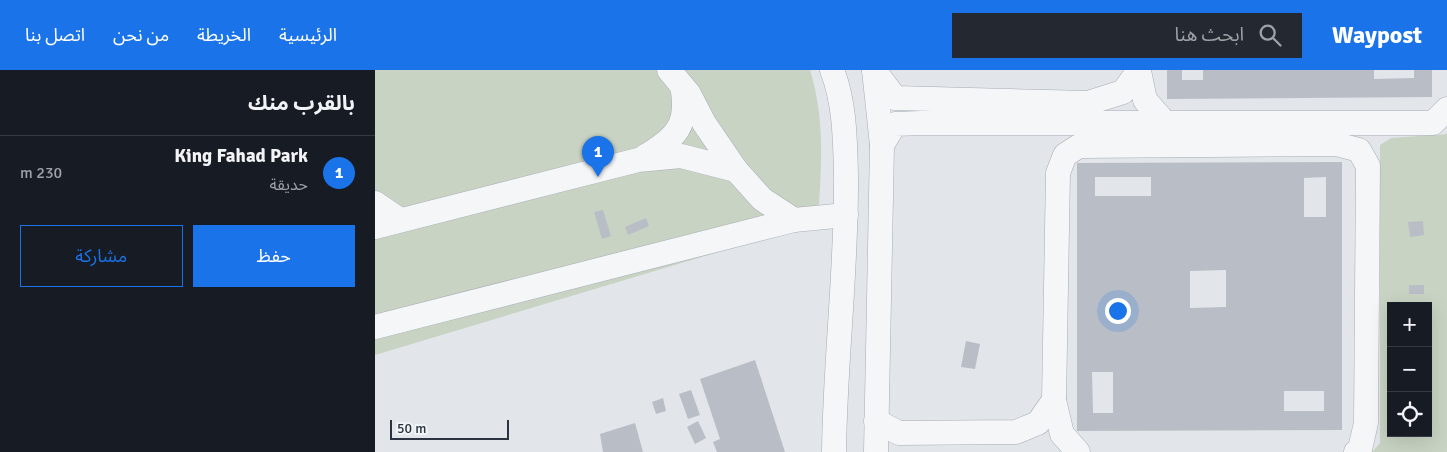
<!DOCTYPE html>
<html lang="ar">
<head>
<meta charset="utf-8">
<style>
  body { margin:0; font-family:Signika,"Noto Sans Arabic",sans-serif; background:#242831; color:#f1f3f6; direction:rtl }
  .controls { position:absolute; right:15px; bottom:15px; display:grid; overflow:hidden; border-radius:0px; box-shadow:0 5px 20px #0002 }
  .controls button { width:45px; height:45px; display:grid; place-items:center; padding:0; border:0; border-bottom:1px solid #363941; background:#171b24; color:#f1f3f6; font:25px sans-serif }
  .scale { position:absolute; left:15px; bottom:12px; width:119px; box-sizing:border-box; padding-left:5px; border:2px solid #2b3341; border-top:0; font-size:14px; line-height:18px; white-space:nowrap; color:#2b3341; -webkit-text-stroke:4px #f1f4f7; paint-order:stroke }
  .you { position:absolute; left:742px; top:240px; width:18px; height:18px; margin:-12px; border:4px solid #fff; border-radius:50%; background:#1a73e8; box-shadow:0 0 0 8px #1a73e833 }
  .badge { display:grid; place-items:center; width:32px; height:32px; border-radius:50%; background:#1a73e8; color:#fff; font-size:16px; font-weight:700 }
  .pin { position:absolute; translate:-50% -41px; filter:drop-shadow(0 1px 2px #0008) }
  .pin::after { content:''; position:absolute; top:26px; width:18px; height:15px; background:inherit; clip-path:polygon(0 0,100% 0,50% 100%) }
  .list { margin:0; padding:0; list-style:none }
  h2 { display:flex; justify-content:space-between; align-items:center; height:65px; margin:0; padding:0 20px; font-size:21px }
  h2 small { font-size:16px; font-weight:400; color:#9ea1a6 }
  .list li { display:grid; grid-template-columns:32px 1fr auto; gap:15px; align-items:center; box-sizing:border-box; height:75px; padding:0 20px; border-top:1px solid #363941 }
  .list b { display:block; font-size:19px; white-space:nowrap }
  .list p { margin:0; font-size:16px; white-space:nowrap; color:#9ea1a6 }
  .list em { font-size:16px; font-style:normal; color:#9ea1a6 }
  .actions { display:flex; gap:10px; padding:15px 20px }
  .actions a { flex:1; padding:11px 0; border:1px solid #1a73e8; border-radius:0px; text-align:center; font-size:18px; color:#1a73e8 }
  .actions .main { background:#1a73e8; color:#fff }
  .icon { flex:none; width:28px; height:28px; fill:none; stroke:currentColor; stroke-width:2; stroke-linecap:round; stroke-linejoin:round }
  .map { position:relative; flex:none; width:1072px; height:382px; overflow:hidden; direction:ltr }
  header { display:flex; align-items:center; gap:30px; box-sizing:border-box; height:70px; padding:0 25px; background:#1a73e8; color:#fff }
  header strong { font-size:24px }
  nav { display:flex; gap:28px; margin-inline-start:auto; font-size:18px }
  .search { width:350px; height:45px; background:#242831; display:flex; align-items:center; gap:12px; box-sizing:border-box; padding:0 18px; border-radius:0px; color:#9ea1a6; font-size:19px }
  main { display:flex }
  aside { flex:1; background:#171b24 }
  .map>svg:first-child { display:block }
  .green { fill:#c8d3c3; fill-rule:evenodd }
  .building { fill:#b9bec6; fill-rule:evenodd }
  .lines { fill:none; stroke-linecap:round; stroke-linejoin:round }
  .minor-casing { stroke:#a7acb4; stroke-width:25 }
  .minor { stroke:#f4f6f8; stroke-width:24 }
</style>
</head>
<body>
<header>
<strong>Waypost</strong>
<div class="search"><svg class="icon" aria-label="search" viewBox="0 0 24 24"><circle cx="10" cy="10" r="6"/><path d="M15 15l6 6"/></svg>ابحث هنا</div>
<nav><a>الرئيسية</a><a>الخريطة</a><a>من نحن</a><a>اتصل بنا</a></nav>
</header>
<main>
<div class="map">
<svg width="1072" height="382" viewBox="0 0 1072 382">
  <rect width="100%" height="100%" fill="#e2e5ea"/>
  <g class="green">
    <path d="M0,0H435C451,52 446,99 443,152L0,285Z"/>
    <path d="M1072,64V382H997L1005,373V75L1016,68ZM1016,236H1053V363H1016Z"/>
  </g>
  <g class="building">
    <polygon points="792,0 807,0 807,10 828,10 828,0 999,0 999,9 1039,8 1039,0 1057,0 1057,27 792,29"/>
    <path d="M967,92V360L702,361V93ZM720,107H776V126H720ZM951,107V147H929V108ZM851,200V237L815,238V201ZM717,302H738V343H718ZM909,321H949V341H909Z"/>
    <polygon points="228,140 236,166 227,169 219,142"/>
    <polygon points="271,148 274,156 253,165 250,157"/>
    <polygon points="1048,151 1049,165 1035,167 1033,152"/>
    <rect x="1034" y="215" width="15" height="9"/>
    <polygon points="591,271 605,274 600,299 586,297"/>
    <polygon points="380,290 410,382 342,382 338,372 345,369 325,309"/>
    <polygon points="316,320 325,345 313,349 304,324"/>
    <polygon points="288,328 291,341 281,344 277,332"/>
    <polygon points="323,351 331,368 320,374 312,357"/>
    <polygon points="260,353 268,382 228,382 225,364"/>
  </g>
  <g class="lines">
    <g class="minor-casing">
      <g id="minor">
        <polyline points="294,0 314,24 329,53 361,100 387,129 419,150 471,145"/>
        <path d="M457,0C470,33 470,70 471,105C472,197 460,290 459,382"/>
        <polyline points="499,0 507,75 501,382"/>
        <polyline points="499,0 520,28 713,33 748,22 764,0"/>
        <polyline points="764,1 770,30 791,54"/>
        <polyline points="507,75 520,54 546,53 1058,53 1072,39"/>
        <path d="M269,87C300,69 315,55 307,16"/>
        <polyline points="0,133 25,150"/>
        <polyline points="0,157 263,90 306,86 361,100"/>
        <polyline points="0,257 419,150"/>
        <polyline points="679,330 687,364 703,382"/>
        <polyline points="501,351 524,363 641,362 663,353 679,330 683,103 690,85 704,76 961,74 984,80 993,96 991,353 985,379 981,382"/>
      </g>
    </g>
    <use href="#minor" class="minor"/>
  </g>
</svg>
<div class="controls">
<button>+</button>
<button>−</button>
<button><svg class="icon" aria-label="locate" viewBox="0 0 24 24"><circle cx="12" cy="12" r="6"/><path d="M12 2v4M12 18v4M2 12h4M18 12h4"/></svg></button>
</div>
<div class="scale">50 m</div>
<div class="you"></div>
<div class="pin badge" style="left:223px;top:107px">1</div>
</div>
<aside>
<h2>بالقرب منك<small></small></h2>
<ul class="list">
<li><span class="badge">1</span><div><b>King Fahad Park</b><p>حديقة</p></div><em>230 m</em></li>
</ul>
<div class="actions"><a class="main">حفظ</a><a>مشاركة</a></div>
</aside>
</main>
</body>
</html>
